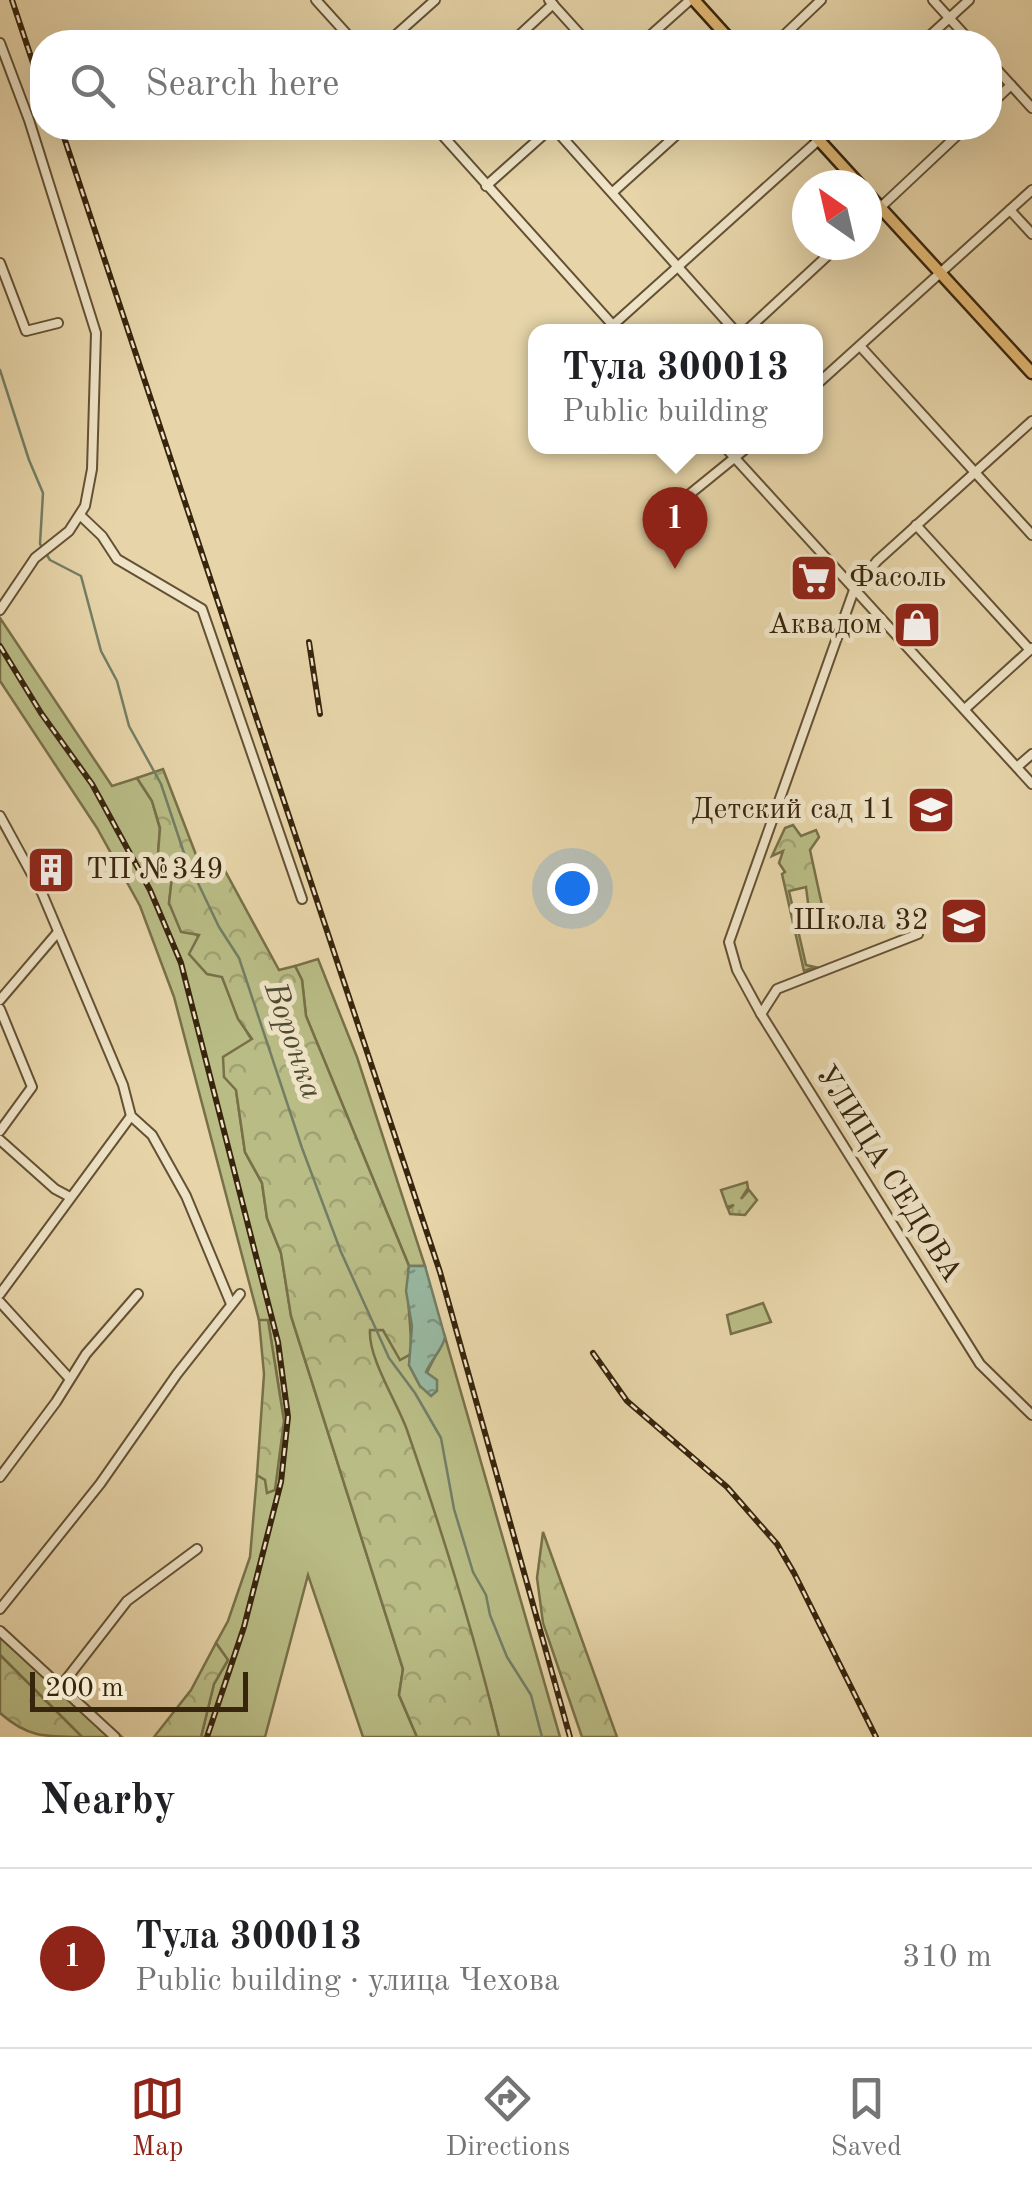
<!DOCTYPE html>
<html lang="en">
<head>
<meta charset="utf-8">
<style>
  body { margin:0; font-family:"Old Standard TT",serif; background:#f2f2f2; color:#202124 }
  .compass { position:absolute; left:792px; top:170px; width:90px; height:90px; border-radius:50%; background:#fff; box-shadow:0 10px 40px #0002; rotate:326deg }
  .scale { position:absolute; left:30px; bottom:25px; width:218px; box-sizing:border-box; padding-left:10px; border:5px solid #38250d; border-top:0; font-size:28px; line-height:35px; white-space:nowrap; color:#38250d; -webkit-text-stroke:8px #efe4c7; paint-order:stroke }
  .you { position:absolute; left:572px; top:888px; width:35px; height:35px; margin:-25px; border:8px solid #fff; border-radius:50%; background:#1a73e8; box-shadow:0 0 0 15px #1a73e833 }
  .badge { display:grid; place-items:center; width:65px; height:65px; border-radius:50%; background:#8f2418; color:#fff; font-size:32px; font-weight:700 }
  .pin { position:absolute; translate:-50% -82px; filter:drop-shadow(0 2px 5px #0008) }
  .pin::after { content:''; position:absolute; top:52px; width:35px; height:30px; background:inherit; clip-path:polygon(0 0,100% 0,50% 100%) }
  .popup { position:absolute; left:528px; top:324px; width:295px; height:130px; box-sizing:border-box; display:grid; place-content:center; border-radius:20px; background:#fff; filter:drop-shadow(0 2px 8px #0005); font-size:32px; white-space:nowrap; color:#757577 }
  .popup b { font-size:38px; color:#202124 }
  .popup::after { content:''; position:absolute; left:50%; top:100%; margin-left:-20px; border:20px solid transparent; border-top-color:#fff }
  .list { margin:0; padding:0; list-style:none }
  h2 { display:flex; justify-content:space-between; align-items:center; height:130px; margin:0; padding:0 40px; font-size:42px }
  h2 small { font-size:32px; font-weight:400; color:#757577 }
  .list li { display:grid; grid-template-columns:65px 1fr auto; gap:30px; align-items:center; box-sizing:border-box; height:180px; padding:0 40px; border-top:2px solid #e0e0e0 }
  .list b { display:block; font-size:38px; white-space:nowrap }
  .list p { margin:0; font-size:32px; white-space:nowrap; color:#757577 }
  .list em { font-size:32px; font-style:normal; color:#757577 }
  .icon { flex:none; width:55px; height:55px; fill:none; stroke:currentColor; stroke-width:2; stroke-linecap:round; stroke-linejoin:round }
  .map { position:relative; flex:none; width:1032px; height:1737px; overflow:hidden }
  .search { position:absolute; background:#fff; box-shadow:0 10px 40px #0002; left:30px; right:30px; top:30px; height:110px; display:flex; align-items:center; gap:25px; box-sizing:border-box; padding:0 35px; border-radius:40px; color:#757577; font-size:38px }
  .sheet { height:310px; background:#fff }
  nav { display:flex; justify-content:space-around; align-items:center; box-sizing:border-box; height:140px; border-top:2px solid #e0e0e0; background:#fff; font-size:28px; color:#757577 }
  nav a { display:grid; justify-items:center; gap:5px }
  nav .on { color:#8f2418 }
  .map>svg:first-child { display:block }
  .green { fill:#b9bc85; stroke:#787049; stroke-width:2.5 }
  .forest { fill:url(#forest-crowns); stroke:#787049; stroke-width:2.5 }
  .park { fill:url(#park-tufts); stroke:#787049; stroke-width:2.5 }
  .water { fill:url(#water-ripples); stroke:#727e66; stroke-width:2.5 }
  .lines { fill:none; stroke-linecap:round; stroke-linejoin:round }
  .stream { stroke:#727e66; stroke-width:2.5 }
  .minor-casing { stroke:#645134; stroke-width:12 }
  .major-casing { stroke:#38250d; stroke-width:15 }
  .minor { stroke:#efe4c7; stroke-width:8 }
  .major { stroke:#e4ba74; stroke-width:10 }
  .rail-casing { stroke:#38250d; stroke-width:6 }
  .rail { stroke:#efe4c7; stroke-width:2.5; stroke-dasharray:8; stroke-linecap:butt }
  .labels { text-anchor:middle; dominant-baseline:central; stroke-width:10; stroke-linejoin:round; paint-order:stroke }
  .poi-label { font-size:30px; fill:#38250d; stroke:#efe4c7; text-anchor:end }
  .street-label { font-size:30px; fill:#38250d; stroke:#efe4c7 }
  .water-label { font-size:32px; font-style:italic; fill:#504a32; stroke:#efe4c7 }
</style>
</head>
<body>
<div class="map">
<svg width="1032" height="1737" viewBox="0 0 1032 1737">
  <defs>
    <pattern id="forest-crowns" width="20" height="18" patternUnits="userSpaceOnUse" patternTransform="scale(2.5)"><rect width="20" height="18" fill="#b9bc85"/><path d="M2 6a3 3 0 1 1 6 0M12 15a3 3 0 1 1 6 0" fill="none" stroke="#a0a172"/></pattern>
    <pattern id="park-tufts" width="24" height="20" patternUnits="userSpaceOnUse" patternTransform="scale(2.5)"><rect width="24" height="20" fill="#b9bc85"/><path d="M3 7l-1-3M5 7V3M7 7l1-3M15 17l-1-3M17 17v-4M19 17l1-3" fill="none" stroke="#a0a172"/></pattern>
    <pattern id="water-ripples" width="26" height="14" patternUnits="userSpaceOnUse" patternTransform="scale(2.5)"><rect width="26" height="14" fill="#98b9a2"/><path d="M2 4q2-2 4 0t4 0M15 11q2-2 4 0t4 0" fill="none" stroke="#7d9682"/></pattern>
  </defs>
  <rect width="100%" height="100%" fill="#e7d5a9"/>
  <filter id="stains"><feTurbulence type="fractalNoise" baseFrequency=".002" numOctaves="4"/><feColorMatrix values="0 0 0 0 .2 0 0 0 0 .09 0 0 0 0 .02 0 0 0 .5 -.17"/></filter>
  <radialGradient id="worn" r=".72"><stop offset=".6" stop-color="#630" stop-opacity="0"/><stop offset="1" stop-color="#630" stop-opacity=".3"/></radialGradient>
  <g class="green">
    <path d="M0,618L112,786L137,778L152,801L160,829L158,854L172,877L169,904C191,926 208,946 221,975C232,998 237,1019 252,1040L236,1090L245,1152L262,1183L267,1218L281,1253L291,1316L403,1669L399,1695L417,1737H363L308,1575L265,1737H201L214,1683L228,1660L216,1643L228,1621L250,1557L257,1475L266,1480L284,1421L268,1321L259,1320L174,997L140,906L97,828L0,681Z"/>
    <polygon points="318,959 357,1057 425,1266 409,1266 306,1016 302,980 295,966"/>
    <polygon points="763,1303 771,1322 731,1334 727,1315"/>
    <polygon points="370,1330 383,1330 400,1359 411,1354 409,1365 420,1386 445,1337 560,1737 499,1737 490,1701 369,1343"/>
    <polygon points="0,1629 122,1737 82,1737 0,1655"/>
  </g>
  <g class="forest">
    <path d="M163,769L203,873L224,869L279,970L295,966L302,980L306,1016L409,1266C405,1296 412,1324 411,1354L400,1360L383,1330H370C368,1358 397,1402 407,1430C442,1531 474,1633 499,1737H417L399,1695L403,1669L291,1316L281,1253L267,1218L262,1183L245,1152L236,1090L224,1077L223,1057L252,1039L238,1019L222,977L207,974L189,954L199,935L181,932L169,903L172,877L158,854L160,828L152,801L137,778Z"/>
    <polygon points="793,825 801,836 816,830 819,837 810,850 825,919 817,930 811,926 806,887 789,891 806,965 815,967 804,971 782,874 785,872 779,863 783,851 772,856 785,828"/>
    <polygon points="259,1320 268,1320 284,1421 275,1490 267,1493 265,1480 257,1475 264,1374"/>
    <polygon points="543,1532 617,1737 582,1737 543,1623 537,1578"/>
    <polygon points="216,1643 228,1660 214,1684 201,1737 154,1737 191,1690"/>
    <path d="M0,1655L82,1737C44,1737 27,1737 0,1713Z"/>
  </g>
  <polygon class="park" points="747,1182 748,1188 741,1199 749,1190 757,1200 745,1215 730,1214 728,1209 734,1205 727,1207 721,1190"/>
  <path class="water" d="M409,1266H425L445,1337C443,1349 431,1360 426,1372L437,1380V1391L431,1396L420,1386L409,1365L412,1326L406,1291Z"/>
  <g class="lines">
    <polyline class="stream" points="0,370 29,460 43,493 40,544 50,560 81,576 101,651 117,681 129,726 161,784 185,856 219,927 239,958 302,1148 341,1252 389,1358 415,1393 441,1438 454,1509 473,1572 486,1595 490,1615 507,1657 531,1695 542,1737"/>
    <g class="minor-casing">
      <g id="minor">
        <polyline points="316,0 354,42"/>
        <polyline points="549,0 587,42"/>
        <polyline points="933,0 971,42"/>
        <polyline points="388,42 435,0"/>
        <polyline points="512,42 553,4"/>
        <polyline points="643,42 690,0"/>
        <polyline points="777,42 821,0"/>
        <polyline points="923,42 969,0"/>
        <polyline points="0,43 29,120 96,333 92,469 85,506 69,531 35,558 0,610"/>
        <polyline points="990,62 1032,108"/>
        <polyline points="990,105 1011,85"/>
        <polyline points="436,128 619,332"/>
        <polyline points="554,128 736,332"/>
        <polyline points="486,186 551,128"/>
        <polyline points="613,192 684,128"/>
        <polyline points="1010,210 1032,234"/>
        <polyline points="867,220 965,128"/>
        <polyline points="0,263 26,331 58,323"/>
        <polyline points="613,325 832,128"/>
        <polyline points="745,332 839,245"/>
        <polyline points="860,346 1032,535"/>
        <polyline points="815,386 1032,190"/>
        <polyline points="1032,421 877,561 854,590 729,942 737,970 761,1014 980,1364 1032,1415"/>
        <polyline points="724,446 1032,784"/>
        <polyline points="81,516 102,536 117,559 202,609 302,899"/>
        <polyline points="653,524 749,446"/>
        <polyline points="916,525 1030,650"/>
        <polyline points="966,708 1032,648"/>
        <polyline points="1017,767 1032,754"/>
        <polyline points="0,816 42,893 123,1085 131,1116 152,1135 186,1196 231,1304"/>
        <polyline points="0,1000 58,932"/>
        <polyline points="0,1009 32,1087 0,1131"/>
        <polyline points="761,1014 777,989 918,934"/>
        <polyline points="0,1140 55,1189 70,1197"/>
        <polyline points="0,1294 131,1116"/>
        <polyline points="0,1302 69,1378"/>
        <polyline points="0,1477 56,1402 86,1354 138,1294"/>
        <polyline points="0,1609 100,1484 177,1374 240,1294"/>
        <polyline points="0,1631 115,1737"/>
        <polyline points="61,1686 127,1601 197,1549"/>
      </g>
    </g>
    <g class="major-casing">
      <g id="major">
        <polyline points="694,0 732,42"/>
        <polyline points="808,128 860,185"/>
        <polyline points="867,193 1032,373"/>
      </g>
    </g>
    <use href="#minor" class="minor"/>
    <use href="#major" class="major"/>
    <g class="rail-casing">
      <g id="rail">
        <polyline points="12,0 42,90"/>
        <polyline points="61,128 440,1272 570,1737"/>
        <polyline points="309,642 320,714"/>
        <polyline points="0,646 41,713 92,784 150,890 181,963 278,1342 288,1417 281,1482 244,1627 207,1737"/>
        <polyline points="593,1353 627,1401 727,1487 777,1544 794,1573 876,1737"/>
      </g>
    </g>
    <use href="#rail" class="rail"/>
  </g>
  <defs>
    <g id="supermarket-square" transform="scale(2.5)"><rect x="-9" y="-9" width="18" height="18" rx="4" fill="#8f2418" stroke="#efe4c7"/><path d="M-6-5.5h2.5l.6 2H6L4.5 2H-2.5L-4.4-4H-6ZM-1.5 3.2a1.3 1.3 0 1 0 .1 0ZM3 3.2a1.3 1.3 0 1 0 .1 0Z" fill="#fff"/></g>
    <g id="shop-square" transform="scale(2.5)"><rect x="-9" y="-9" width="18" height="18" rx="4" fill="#8f2418" stroke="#efe4c7"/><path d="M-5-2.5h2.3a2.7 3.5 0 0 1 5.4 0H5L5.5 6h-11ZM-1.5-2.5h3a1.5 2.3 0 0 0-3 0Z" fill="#fff"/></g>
    <g id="school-square" transform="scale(2.5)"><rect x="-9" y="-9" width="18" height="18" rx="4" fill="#8f2418" stroke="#efe4c7"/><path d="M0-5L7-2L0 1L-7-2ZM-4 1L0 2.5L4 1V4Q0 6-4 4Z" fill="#fff"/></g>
    <g id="building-square" transform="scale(2.5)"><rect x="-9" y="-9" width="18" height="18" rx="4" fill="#8f2418" stroke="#efe4c7"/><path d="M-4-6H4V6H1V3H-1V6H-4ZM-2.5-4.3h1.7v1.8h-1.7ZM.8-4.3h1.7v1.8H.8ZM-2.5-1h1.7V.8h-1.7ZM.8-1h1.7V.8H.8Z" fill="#fff"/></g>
  </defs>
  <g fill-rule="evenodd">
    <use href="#supermarket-square" x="814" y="578"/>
    <use href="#shop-square" x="917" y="625"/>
    <use href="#school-square" x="931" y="810"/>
    <use href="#building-square" x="51" y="870"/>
    <use href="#school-square" x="964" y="921"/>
  </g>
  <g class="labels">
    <g class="poi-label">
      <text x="849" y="578" text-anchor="start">Фасоль</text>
      <text x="882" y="625">Аквадом</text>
      <text x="896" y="810">Детский сад 11</text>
      <text x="86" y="870" text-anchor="start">ТП №349</text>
      <text x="929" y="921">Школа 32</text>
    </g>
    <g class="street-label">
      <text transform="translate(888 1174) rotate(58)">УЛИЦА СЕДОВА</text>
    </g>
    <g class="water-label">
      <text transform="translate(292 1041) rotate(71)">Воронка</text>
    </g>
  </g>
  <rect width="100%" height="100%" filter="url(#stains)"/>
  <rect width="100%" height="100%" fill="url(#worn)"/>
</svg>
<svg class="compass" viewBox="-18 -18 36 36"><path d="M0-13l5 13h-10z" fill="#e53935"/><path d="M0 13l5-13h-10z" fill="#757577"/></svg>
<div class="scale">200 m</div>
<div class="you"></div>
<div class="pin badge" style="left:675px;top:569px">1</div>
<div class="popup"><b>Тула 300013</b>Public building</div>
<div class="search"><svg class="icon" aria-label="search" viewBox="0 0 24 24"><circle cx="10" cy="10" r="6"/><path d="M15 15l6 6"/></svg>Search here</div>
</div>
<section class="sheet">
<h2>Nearby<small></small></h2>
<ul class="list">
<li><span class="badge">1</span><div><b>Тула 300013</b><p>Public building · улица Чехова</p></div><em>310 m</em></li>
</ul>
</section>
<nav>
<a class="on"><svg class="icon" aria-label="map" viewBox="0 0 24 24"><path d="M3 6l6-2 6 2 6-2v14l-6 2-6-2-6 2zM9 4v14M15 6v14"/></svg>Map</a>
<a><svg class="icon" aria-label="directions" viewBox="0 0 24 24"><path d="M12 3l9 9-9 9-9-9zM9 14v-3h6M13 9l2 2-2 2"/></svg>Directions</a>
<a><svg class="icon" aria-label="saved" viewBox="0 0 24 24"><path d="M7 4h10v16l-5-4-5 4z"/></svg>Saved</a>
</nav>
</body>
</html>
